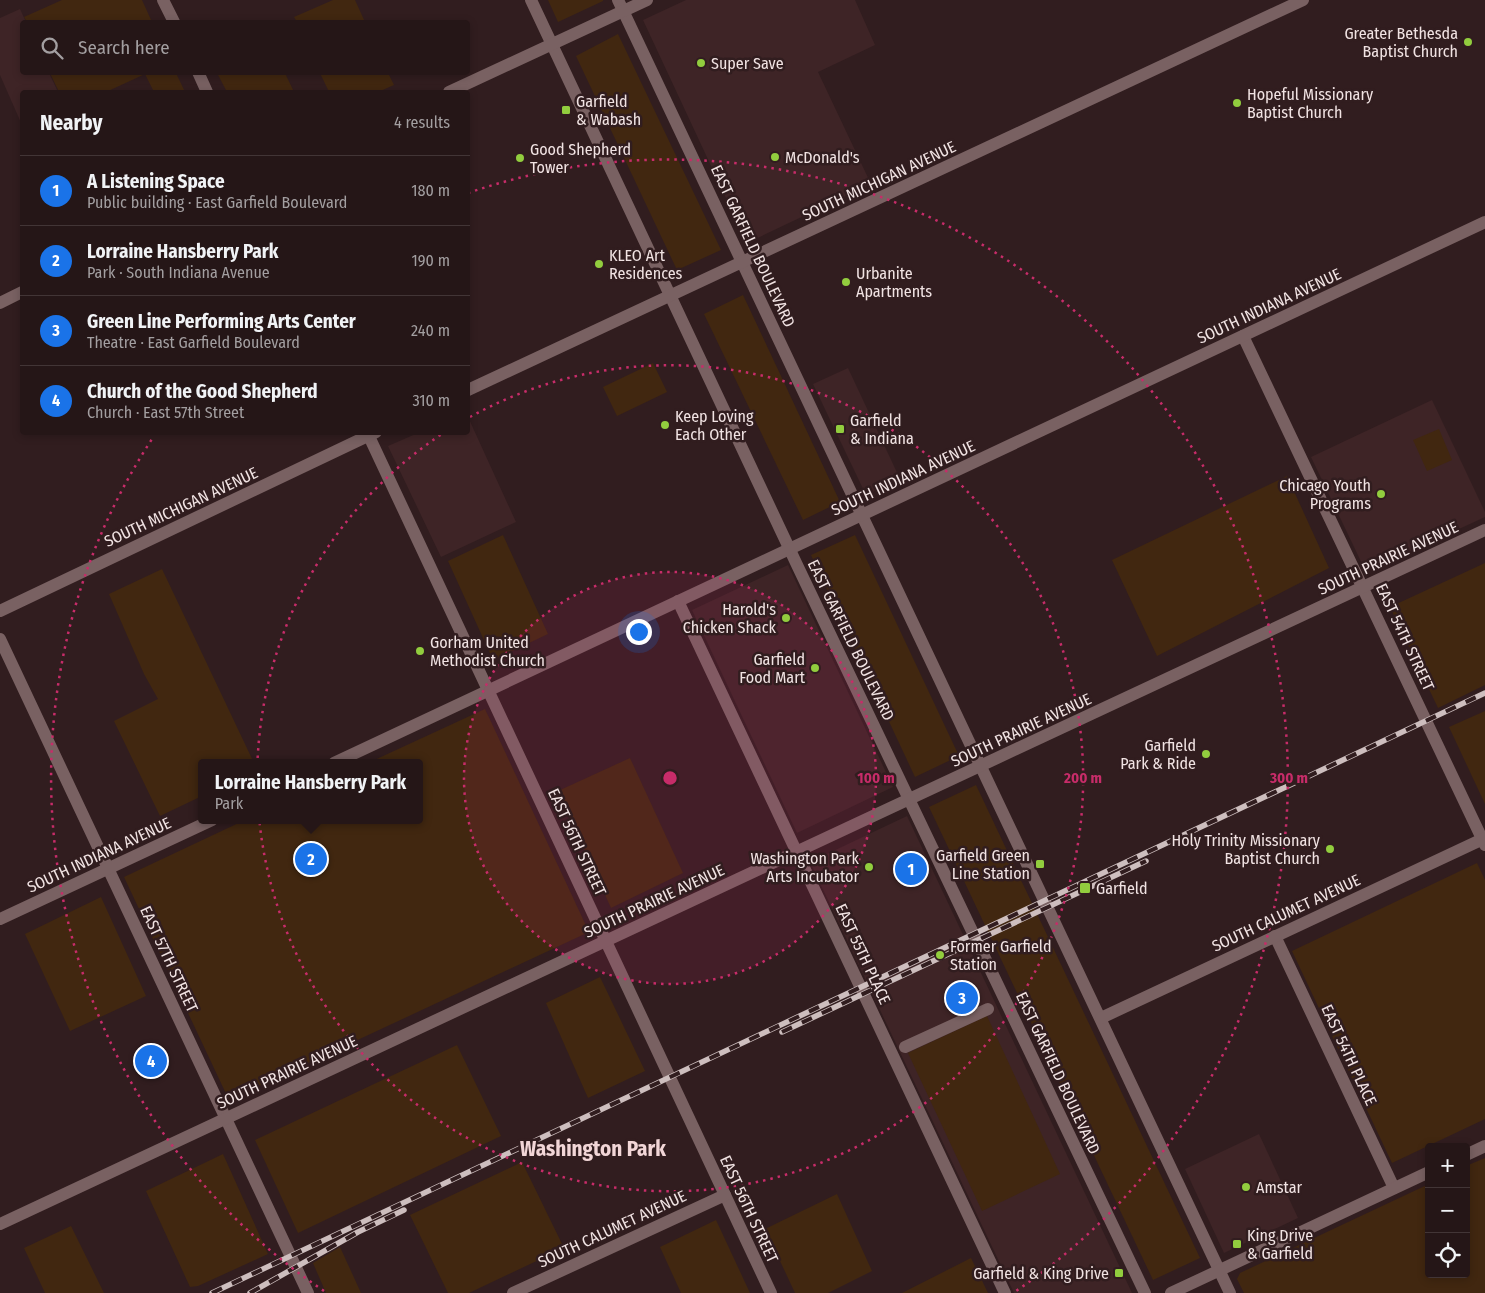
<!DOCTYPE html>
<html lang="en">
<head>
<meta charset="utf-8">
<style>
  body { margin:0; font-family:"Fira Sans Condensed",sans-serif; background:#312324; color:#f1f3f6 }
  .controls { position:absolute; right:15px; bottom:15px; display:grid; overflow:hidden; border-radius:5px; box-shadow:0 2px 8px #0003 }
  .controls button { width:45px; height:45px; display:grid; place-items:center; padding:0; border:0; border-bottom:1px solid #423536; background:#251617; color:#f1f3f6; font:25px sans-serif }
  .you { position:absolute; left:638px; top:631px; width:18px; height:18px; margin:-12px; border:4px solid #fff; border-radius:50%; background:#1a73e8; box-shadow:0 0 0 8px #1a73e833 }
  .badge { display:grid; place-items:center; width:32px; height:32px; border-radius:50%; background:#1a73e8; color:#fff; font-size:16px; font-weight:700 }
  .pin { position:absolute; translate:-50% -50%; border:2px solid #fff; box-shadow:0 1px 5px #0006 }
  .popup { position:absolute; left:198px; top:759px; width:225px; height:65px; box-sizing:border-box; display:grid; place-content:center; border-radius:5px; background:#251617; filter:drop-shadow(0 1px 4px #0005); font-size:16px; white-space:nowrap; color:#a39fa1 }
  .popup b { font-size:19px; color:#f1f3f6 }
  .popup::after { content:''; position:absolute; left:50%; top:100%; margin-left:-10px; border:10px solid transparent; border-top-color:#251617 }
  .list { margin:0; padding:0; list-style:none }
  h2 { display:flex; justify-content:space-between; align-items:center; height:65px; margin:0; padding:0 20px; font-size:21px }
  h2 small { font-size:16px; font-weight:400; color:#a39fa1 }
  .list li { display:grid; grid-template-columns:32px 1fr auto; gap:15px; align-items:center; box-sizing:border-box; height:70px; padding:0 20px; border-top:1px solid #423536 }
  .list b { display:block; font-size:19px; white-space:nowrap }
  .list p { margin:0; font-size:16px; white-space:nowrap; color:#a39fa1 }
  .list em { font-size:16px; font-style:normal; color:#a39fa1 }
  .icon { flex:none; width:28px; height:28px; fill:none; stroke:currentColor; stroke-width:2; stroke-linecap:round; stroke-linejoin:round }
  .map { position:relative; flex:none; width:1485px; height:1293px; overflow:hidden }
  .search { position:absolute; background:#251617; box-shadow:0 2px 8px #0003; left:20px; top:20px; width:450px; height:55px; display:flex; align-items:center; gap:12px; box-sizing:border-box; padding:0 18px; border-radius:5px; color:#a39fa1; font-size:19px }
  .panel { position:absolute; background:#251617; box-shadow:0 2px 8px #0003; left:20px; top:90px; width:450px; height:345px; border-radius:5px }
  .map>svg:first-child { display:block }
  .built { fill:#3e2426 }
  .green { fill:#412710 }
  .lines { fill:none; stroke-linecap:round; stroke-linejoin:round }
  .minor { stroke:#796162; stroke-width:12 }
  .rail-casing { stroke:#cdbebe; stroke-width:5.5 }
  .rail { stroke:#311d1f; stroke-width:4; stroke-dasharray:11; stroke-linecap:butt }
  .ring { fill:none; stroke:#c72c69; stroke-width:2.5; stroke-dasharray:2.5 5 }
  .poi-dot { fill:#92cd3e; stroke:#311d1f; stroke-width:2 }
  .labels { text-anchor:middle; dominant-baseline:central; stroke-width:5; stroke-linejoin:round; paint-order:stroke }
  .poi-label { font-size:16px; fill:#f1e3e3; stroke:#311d1f; text-anchor:start }
  .street-label { font-size:16px; fill:#f1e3e3; stroke:#311d1f }
  .district-label { font-size:21px; font-weight:bold; fill:#f2d6d7; stroke:#311d1f }
  .centre { fill:#c72c69; stroke:#311d1f; stroke-width:2.5 }
  .ring-label { font-size:15px; text-anchor:middle; font-weight:bold; fill:#c72c69; stroke:#311d1f; stroke-width:5; stroke-linejoin:round; paint-order:stroke }
</style>
</head>
<body>
<div class="map">
<svg width="1485" height="1293" viewBox="0 0 1485 1293">
  <rect width="100%" height="100%" fill="#311d1f"/>
  <g class="built">
    <polygon points="686,0 855,0 875,45 818,72 871,184 747,243 643,20"/>
    <polygon points="20,9 26,22 22,22 22,72 49,73 58,92 22,92 22,125 0,75 0,18"/>
    <polygon points="848,368 900,479 866,495 813,384"/>
    <polygon points="1432,400 1485,512 1485,517 1366,572 1311,457"/>
    <polygon points="468,417 516,522 441,557 388,446 418,433 468,432"/>
    <polygon points="788,565 893,787 797,833 692,610"/>
    <polygon points="907,816 1132,1293 1014,1293 810,862"/>
    <polygon points="1259,1134 1298,1218 1224,1253 1185,1169"/>
  </g>
  <g class="green">
    <polygon points="62,0 142,0 152,22 27,22 24,17"/>
    <polygon points="333,0 355,0 365,22 297,22 294,17"/>
    <polygon points="548,0 603,0 603,1 558,22"/>
    <polygon points="618,34 721,250 677,270 576,56"/>
    <polygon points="50,73 176,73 185,92 154,92 145,74 106,92 59,92"/>
    <polygon points="217,73 285,73 294,92 227,92"/>
    <polygon points="320,73 388,73 394,85 378,92 329,92"/>
    <polygon points="743,295 840,502 803,520 704,314"/>
    <polygon points="653,363 667,392 617,416 603,387"/>
    <polygon points="1439,429 1452,460 1427,471 1413,440"/>
    <polygon points="1287,476 1329,568 1157,656 1112,560"/>
    <polygon points="503,535 548,634 493,660 448,561"/>
    <polygon points="855,535 959,756 915,777 811,555"/>
    <polygon points="1485,563 1485,685 1438,708 1390,607"/>
    <polygon points="162,569 254,763 202,763 202,796 160,816 114,721 158,699 144,674 109,594"/>
    <polygon points="485,709 589,932 229,1100 124,877 245,820 420,820 420,763 368,763"/>
    <polygon points="1485,711 1485,804 1449,727"/>
    <polygon points="630,758 683,873 611,908 558,791"/>
    <polygon points="976,785 1200,1258 1153,1280 929,807"/>
    <polygon points="1477,863 1485,880 1485,1119 1392,1163 1292,951"/>
    <polygon points="101,897 146,996 70,1031 25,934"/>
    <polygon points="600,977 645,1071 588,1098 546,1003"/>
    <polygon points="987,1016 1060,1174 982,1211 908,1053"/>
    <polygon points="457,1045 501,1136 298,1233 255,1140"/>
    <polygon points="223,1154 268,1254 198,1286 190,1287 146,1191"/>
    <polygon points="1485,1158 1485,1293 1244,1293 1237,1279 1240,1273 1429,1184 1429,1274 1466,1274 1466,1166"/>
    <polygon points="522,1162 564,1248 469,1293 448,1293 410,1215"/>
    <polygon points="837,1194 872,1271 828,1293 795,1293 765,1229"/>
    <polygon points="716,1220 750,1293 681,1293 660,1247"/>
    <polygon points="71,1226 104,1293 45,1293 24,1248"/>
    <polygon points="340,1247 361,1293 326,1293 313,1263"/>
    <polygon points="971,1258 988,1293 902,1293"/>
  </g>
  <g class="lines">
    <g class="minor">
      <polyline points="163,0 174,22"/>
      <polyline points="531,0 798,567 1145,1293"/>
      <polyline points="618,0 1230,1293"/>
      <polyline points="198,72 207,92"/>
      <polyline points="449,92 647,0"/>
      <polyline points="0,303 22,292"/>
      <polyline points="1243,336 1485,845"/>
      <polyline points="468,390 1303,0"/>
      <polyline points="367,432 771,1293"/>
      <polyline points="678,601 1005,1293"/>
      <polyline points="0,611 376,432"/>
      <polyline points="0,639 308,1293"/>
      <polyline points="334,763 1485,222"/>
      <polyline points="0,919 212,820"/>
      <polyline points="1275,936 1394,1188"/>
      <polyline points="1101,1018 1485,838"/>
      <polyline points="905,1047 988,1009"/>
      <polyline points="1466,1155 1485,1146"/>
      <polyline points="0,1224 1485,530"/>
      <polyline points="513,1293 725,1195"/>
      <polyline points="1171,1293 1429,1172"/>
    </g>
    <g class="rail-casing">
      <g id="rail">
        <polyline points="782,1032 1146,861"/>
        <polyline points="212,1293 1485,693"/>
        <polyline points="250,1293 358,1232 404,1210"/>
      </g>
    </g>
    <use href="#rail" class="rail"/>
  </g>
  <circle cx="670" cy="778" r="206" fill="#c72c69" fill-opacity=".12"/>
  <g class="ring">
    <circle cx="670" cy="778" r="206"/>
    <path d="M470 417A413 413 0 1 1 442 434"/>
    <path d="M324 1291A619 619 0 0 1 154 436M468 193A619 619 0 0 1 1016 1291"/>
  </g>
  <g class="poi-dot">
    <circle cx="1468" cy="42" r="5"/>
    <circle cx="701" cy="63" r="5"/>
    <circle cx="1237" cy="103" r="5"/>
    <rect x="561" y="105" width="10" height="10" rx="2.5"/>
    <circle cx="775" cy="157" r="5"/>
    <circle cx="520" cy="158" r="5"/>
    <circle cx="599" cy="264" r="5"/>
    <circle cx="846" cy="282" r="5"/>
    <circle cx="665" cy="425" r="5"/>
    <rect x="835" y="424" width="10" height="10" rx="2.5"/>
    <circle cx="1381" cy="494" r="5"/>
    <circle cx="786" cy="618" r="5"/>
    <circle cx="420" cy="651" r="5"/>
    <circle cx="815" cy="668" r="5"/>
    <circle cx="1206" cy="754" r="5"/>
    <circle cx="1330" cy="849" r="5"/>
    <rect x="1035" y="859" width="10" height="10" rx="2.5"/>
    <circle cx="869" cy="867" r="5"/>
    <rect x="1079" y="882" width="12" height="12" rx="2.5"/>
    <circle cx="940" cy="955" r="5"/>
    <circle cx="1246" cy="1187" r="5"/>
    <rect x="1232" y="1239" width="10" height="10" rx="2.5"/>
    <rect x="1114" y="1268" width="10" height="10" rx="2.5"/>
  </g>
  <g class="labels">
    <g class="poi-label">
      <text x="1458" y="33" text-anchor="end">Greater Bethesda<tspan x="1458" dy="18">Baptist Church</tspan></text>
      <text x="711" y="63">Super Save</text>
      <text x="1247" y="94">Hopeful Missionary<tspan x="1247" dy="18">Baptist Church</tspan></text>
      <text x="576" y="101">Garfield<tspan x="576" dy="18">&amp; Wabash</tspan></text>
      <text x="530" y="149">Good Shepherd<tspan x="530" dy="18">Tower</tspan></text>
      <text x="785" y="157">McDonald's</text>
      <text x="609" y="255">KLEO Art<tspan x="609" dy="18">Residences</tspan></text>
      <text x="856" y="273">Urbanite<tspan x="856" dy="18">Apartments</tspan></text>
      <text x="675" y="416">Keep Loving<tspan x="675" dy="18">Each Other</tspan></text>
      <text x="850" y="420">Garfield<tspan x="850" dy="18">&amp; Indiana</tspan></text>
      <text x="1371" y="485" text-anchor="end">Chicago Youth<tspan x="1371" dy="18">Programs</tspan></text>
      <text x="776" y="609" text-anchor="end">Harold's<tspan x="776" dy="18">Chicken Shack</tspan></text>
      <text x="430" y="642">Gorham United<tspan x="430" dy="18">Methodist Church</tspan></text>
      <text x="805" y="659" text-anchor="end">Garfield<tspan x="805" dy="18">Food Mart</tspan></text>
      <text x="1196" y="745" text-anchor="end">Garfield<tspan x="1196" dy="18">Park &amp; Ride</tspan></text>
      <text x="1320" y="840" text-anchor="end">Holy Trinity Missionary<tspan x="1320" dy="18">Baptist Church</tspan></text>
      <text x="1030" y="855" text-anchor="end">Garfield Green<tspan x="1030" dy="18">Line Station</tspan></text>
      <text x="859" y="858" text-anchor="end">Washington Park<tspan x="859" dy="18">Arts Incubator</tspan></text>
      <text x="1096" y="888">Garfield</text>
      <text x="950" y="946">Former Garfield<tspan x="950" dy="18">Station</tspan></text>
      <text x="1256" y="1187">Amstar</text>
      <text x="1247" y="1235">King Drive<tspan x="1247" dy="18">&amp; Garfield</tspan></text>
      <text x="1109" y="1273" text-anchor="end">Garfield &amp; King Drive</text>
    </g>
    <g class="street-label">
      <text transform="translate(879 181) rotate(-25)">SOUTH MICHIGAN AVENUE</text>
      <text transform="translate(753 246) rotate(65)">EAST GARFIELD BOULEVARD</text>
      <text transform="translate(1269 306) rotate(-25)">SOUTH INDIANA AVENUE</text>
      <text transform="translate(903 478) rotate(-25)">SOUTH INDIANA AVENUE</text>
      <text transform="translate(181 507) rotate(-25)">SOUTH MICHIGAN AVENUE</text>
      <text transform="translate(1388 558) rotate(-25)">SOUTH PRAIRIE AVENUE</text>
      <text transform="translate(1405 637) rotate(65)">EAST 54TH STREET</text>
      <text transform="translate(851 640) rotate(64)">EAST GARFIELD BOULEVARD</text>
      <text transform="translate(1021 730) rotate(-25)">SOUTH PRAIRIE AVENUE</text>
      <text transform="translate(577 842) rotate(65)">EAST 56TH STREET</text>
      <text transform="translate(99 855) rotate(-25)">SOUTH INDIANA AVENUE</text>
      <text transform="translate(654 901) rotate(-25)">SOUTH PRAIRIE AVENUE</text>
      <text transform="translate(1286 913) rotate(-25)">SOUTH CALUMET AVENUE</text>
      <text transform="translate(863 954) rotate(65)">EAST 55TH PLACE</text>
      <text transform="translate(169 959) rotate(65)">EAST 57TH STREET</text>
      <text transform="translate(1349 1055) rotate(65)">EAST 54TH PLACE</text>
      <text transform="translate(287 1072) rotate(-25)">SOUTH PRAIRIE AVENUE</text>
      <text transform="translate(1058 1073) rotate(65)">EAST GARFIELD BOULEVARD</text>
      <text transform="translate(749 1209) rotate(65)">EAST 56TH STREET</text>
      <text transform="translate(612 1229) rotate(-25)">SOUTH CALUMET AVENUE</text>
    </g>
    <g class="district-label">
      <text x="593" y="1149">Washington Park</text>
    </g>
  </g>
  <circle cx="670" cy="778" r="8" class="centre"/>
  <g class="ring-label">
    <text x="876" y="783">100 m</text>
    <text x="1083" y="783">200 m</text>
    <text x="1289" y="783">300 m</text>
  </g>
</svg>
<div class="controls">
<button>+</button>
<button>−</button>
<button><svg class="icon" aria-label="locate" viewBox="0 0 24 24"><circle cx="12" cy="12" r="6"/><path d="M12 2v4M12 18v4M2 12h4M18 12h4"/></svg></button>
</div>
<div class="you"></div>
<div class="pin badge" style="left:911px;top:869px">1</div>
<div class="pin badge" style="left:311px;top:859px">2</div>
<div class="popup"><b>Lorraine Hansberry Park</b>Park</div>
<div class="pin badge" style="left:962px;top:998px">3</div>
<div class="pin badge" style="left:151px;top:1061px">4</div>
<div class="search"><svg class="icon" aria-label="search" viewBox="0 0 24 24"><circle cx="10" cy="10" r="6"/><path d="M15 15l6 6"/></svg>Search here</div>
<section class="panel">
<h2>Nearby<small>4 results</small></h2>
<ul class="list">
<li><span class="badge">1</span><div><b>A Listening Space</b><p>Public building · East Garfield Boulevard</p></div><em>180 m</em></li>
<li><span class="badge">2</span><div><b>Lorraine Hansberry Park</b><p>Park · South Indiana Avenue</p></div><em>190 m</em></li>
<li><span class="badge">3</span><div><b>Green Line Performing Arts Center</b><p>Theatre · East Garfield Boulevard</p></div><em>240 m</em></li>
<li><span class="badge">4</span><div><b>Church of the Good Shepherd</b><p>Church · East 57th Street</p></div><em>310 m</em></li>
</ul>
</section>
</div>
</body>
</html>
